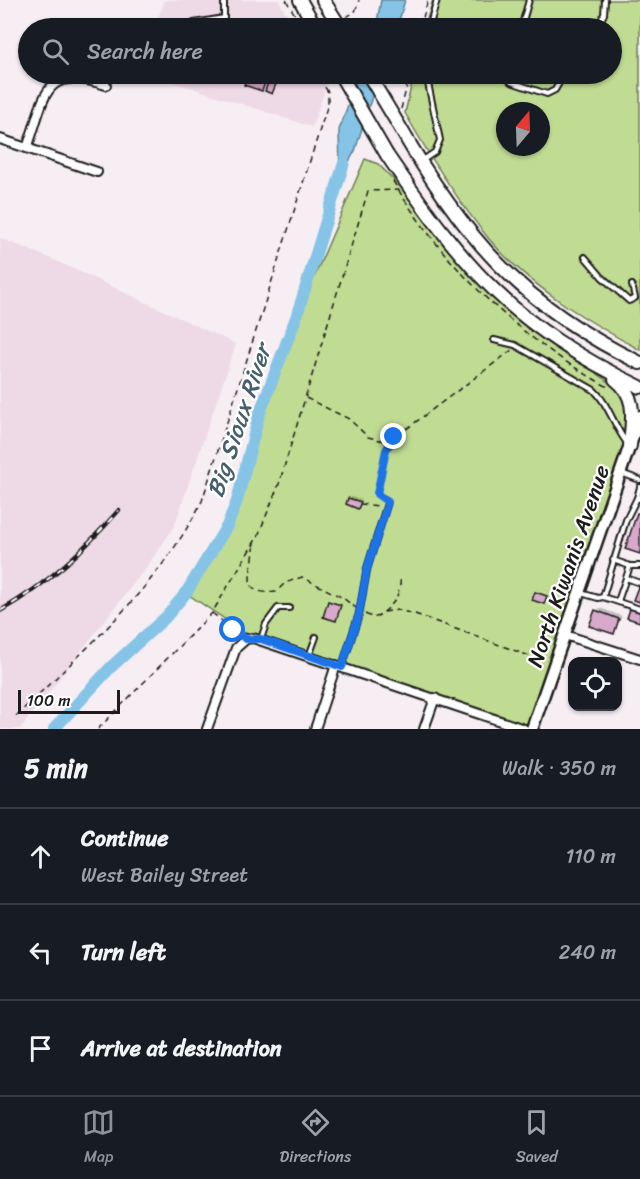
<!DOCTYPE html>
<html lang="en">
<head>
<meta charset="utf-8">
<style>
  body { margin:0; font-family:Sriracha,sans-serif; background:#242831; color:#f1f3f6 }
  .controls { position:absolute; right:18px; bottom:18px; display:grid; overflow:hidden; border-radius:12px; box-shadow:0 2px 4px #0004 }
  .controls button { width:54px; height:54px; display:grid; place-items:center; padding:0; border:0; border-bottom:2px solid #363941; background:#171b24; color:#f1f3f6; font:30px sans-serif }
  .compass { position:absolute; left:496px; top:102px; width:54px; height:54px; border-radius:50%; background:#171b24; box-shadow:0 2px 4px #0004; rotate:19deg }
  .scale { position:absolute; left:18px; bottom:15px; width:102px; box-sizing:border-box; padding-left:6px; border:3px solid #1c1c1c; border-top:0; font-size:16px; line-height:21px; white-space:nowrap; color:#1c1c1c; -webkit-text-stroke:4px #fff; paint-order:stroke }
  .stop { position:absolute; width:18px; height:18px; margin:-14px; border:4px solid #1a73e8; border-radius:50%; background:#fff }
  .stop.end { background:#1a73e8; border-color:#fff; box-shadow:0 2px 6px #0008 }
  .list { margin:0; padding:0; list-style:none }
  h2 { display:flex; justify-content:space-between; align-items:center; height:78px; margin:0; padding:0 24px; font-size:26px }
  h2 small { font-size:20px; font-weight:400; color:#9ea1a6 }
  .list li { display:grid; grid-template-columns:39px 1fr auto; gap:18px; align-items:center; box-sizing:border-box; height:96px; padding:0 24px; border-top:2px solid #363941 }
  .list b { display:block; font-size:22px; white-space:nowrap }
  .list p { margin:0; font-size:20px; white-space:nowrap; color:#9ea1a6 }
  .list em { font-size:20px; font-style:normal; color:#9ea1a6 }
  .icon { flex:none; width:33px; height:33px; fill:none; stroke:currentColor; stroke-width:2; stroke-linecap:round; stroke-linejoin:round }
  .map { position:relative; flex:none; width:640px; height:729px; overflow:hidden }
  .search { position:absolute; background:#171b24; box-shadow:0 2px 4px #0004; left:18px; right:18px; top:18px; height:66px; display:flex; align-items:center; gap:15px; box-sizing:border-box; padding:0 21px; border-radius:33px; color:#9ea1a6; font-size:22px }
  .sheet { height:366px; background:#171b24 }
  nav { display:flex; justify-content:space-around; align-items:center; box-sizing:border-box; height:84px; border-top:2px solid #363941; background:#171b24; font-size:16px; color:#9ea1a6 }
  nav a { display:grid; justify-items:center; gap:3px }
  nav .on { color:#8c9099 }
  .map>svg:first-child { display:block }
  .built { fill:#eed9e7 }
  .green { fill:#c0db92; stroke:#6e7c57; stroke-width:1.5; fill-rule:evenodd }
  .water { fill:#85c4e6; stroke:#5b8195; stroke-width:1.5 }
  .shadow { fill:#0003 }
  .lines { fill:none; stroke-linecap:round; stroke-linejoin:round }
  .river { stroke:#85c4e6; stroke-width:12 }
  .building { fill:#d8a9ca; stroke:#1c1c1c; stroke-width:1.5 }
  .service-casing { stroke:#1c1c1c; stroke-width:8 }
  .minor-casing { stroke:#1c1c1c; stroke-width:12 }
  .secondary-casing { stroke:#1c1c1c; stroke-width:15 }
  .trunk-casing { stroke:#1c1c1c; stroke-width:16 }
  .path { stroke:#1c1c1c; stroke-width:1.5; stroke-dasharray:6 4.5; stroke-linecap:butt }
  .service { stroke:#fff; stroke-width:4 }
  .minor { stroke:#fff; stroke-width:8 }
  .secondary { stroke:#fff; stroke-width:10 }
  .trunk { stroke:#fff; stroke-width:12 }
  .rail-casing { stroke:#1c1c1c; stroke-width:4.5 }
  .rail { stroke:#fff; stroke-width:2; stroke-dasharray:7; stroke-linecap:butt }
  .trunk-bridge-casing { stroke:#1c1c1c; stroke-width:16; stroke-linecap:butt }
  .trunk-bridge { stroke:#fff; stroke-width:12 }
  .route { stroke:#1a73e8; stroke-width:8 }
  .labels { text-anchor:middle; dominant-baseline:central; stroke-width:4.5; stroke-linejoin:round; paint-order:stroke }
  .street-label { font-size:22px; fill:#1c1c1c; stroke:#fff }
  .water-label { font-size:24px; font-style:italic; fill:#465f6d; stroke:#fff }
</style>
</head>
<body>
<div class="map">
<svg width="640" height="729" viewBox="0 0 640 729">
  <rect width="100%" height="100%" fill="#f7eef4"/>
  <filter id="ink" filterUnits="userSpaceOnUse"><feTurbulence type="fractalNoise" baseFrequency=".0167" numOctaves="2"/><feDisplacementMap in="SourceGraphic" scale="12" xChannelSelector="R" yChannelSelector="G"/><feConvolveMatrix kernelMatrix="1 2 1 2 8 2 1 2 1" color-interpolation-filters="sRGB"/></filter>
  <g filter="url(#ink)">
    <g class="built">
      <polygon points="165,0 278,0 296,28 154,28"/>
      <polygon points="149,74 324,74 328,81 312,127"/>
      <polygon points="0,238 52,259 236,344 174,527 145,569 20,729 0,729"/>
    </g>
    <g class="green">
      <path d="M433,0H640V350C586,320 530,287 489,239C457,200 430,157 405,113L414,74H612V28H424ZM505,111H541V147H505Z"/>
      <polygon points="365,159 378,164 548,336 632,400 630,446 532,729 253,638 186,593 227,526 237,501 259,415 282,352"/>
    </g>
    <g class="water">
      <polygon points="381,0 405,0 397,28 376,28"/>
      <polygon points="359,74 379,74 355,151 340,177 339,130"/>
    </g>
    <g class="shadow">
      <polygon points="236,74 270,74 269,77 271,78 273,74 280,74 272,93 270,80 261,89"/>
      <polygon points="352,497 362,500 358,507 348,504"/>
      <polygon points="600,608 622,616 614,632 596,611"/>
    </g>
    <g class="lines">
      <polyline class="river" points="54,729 111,667 166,617 186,593 227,526 237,501 259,415 297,315 344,163"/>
    </g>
    <g class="building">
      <polygon points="234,74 268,74 262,91 244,85 245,81 233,76"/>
      <polygon points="271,74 280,74 272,94 265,91"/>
      <polygon points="348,498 361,502 358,509 346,504"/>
      <polygon points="637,513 640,514 640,554 625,549"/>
      <polygon points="638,587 640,588 640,602 633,600"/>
      <polygon points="535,592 547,596 544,604 532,600"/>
      <polygon points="328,601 341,605 336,621 323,617"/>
      <polygon points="630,609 640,612 640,622 627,618"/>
      <polygon points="595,610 619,619 614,634 589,626"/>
    </g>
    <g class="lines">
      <g class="service-casing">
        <g id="service">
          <polyline points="194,23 224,18 224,0"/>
          <polyline points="429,28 437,0"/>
          <polyline points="521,28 529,0"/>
          <polyline points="597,28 604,14 605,0"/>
          <polyline points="504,74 511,82 547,94 555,90 564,74"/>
          <polyline points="423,160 435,152 440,140 426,74"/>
          <polyline points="585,257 602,277 629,301 635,298 632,285"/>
          <path d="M494,340L515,345L594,390C609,404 614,427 627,443"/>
          <polyline points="621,473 640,480"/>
          <polyline points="640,487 637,498 640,499"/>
          <polyline points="613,560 630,566 640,566"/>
          <polyline points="626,578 630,566"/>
          <polyline points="581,593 598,598 603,597 626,520 637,498"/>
          <polyline points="603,597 640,609"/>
          <polyline points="618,601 626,578 640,583"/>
          <polyline points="261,639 266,624 278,608 289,608"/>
          <polyline points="309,656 316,637"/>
          <polyline points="342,667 359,614 367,569 387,504"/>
        </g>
      </g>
      <g class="minor-casing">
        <g id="minor">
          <polyline points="0,139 97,172"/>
          <path d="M27,148C46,97 41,64 106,85"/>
          <polyline points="565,635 640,659"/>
          <polyline points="207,729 236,648 246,639 253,638 524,729"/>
          <polyline points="315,729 336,665"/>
          <polyline points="424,729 435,698"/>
        </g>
      </g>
      <g class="secondary-casing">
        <polyline id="secondary" points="532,729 640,416"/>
      </g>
      <g class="trunk-casing">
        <g id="trunk">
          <polyline points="300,0 316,28"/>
          <polyline points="323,0 341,28"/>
          <path d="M398,124C462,236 522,306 640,363"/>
          <path d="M387,155C465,269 513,326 640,387"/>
          <path d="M615,379C638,397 632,419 630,446"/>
        </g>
      </g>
      <g class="path">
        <polyline points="286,0 303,28"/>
        <polyline points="346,17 355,12 359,0"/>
        <polyline points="420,28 428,0"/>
        <polyline points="398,79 401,74"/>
        <polyline points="401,109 410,74"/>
        <path d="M393,181C444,267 520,339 608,387"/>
        <polyline points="306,398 349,419 368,437 388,442"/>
        <polyline points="384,500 377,494 389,442 512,350"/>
        <polyline points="360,504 380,506"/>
        <path d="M254,544C256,566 234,596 276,592L285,583L302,577L343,598L356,608"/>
        <polyline points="384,612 397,610 415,614 535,658"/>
        <polyline points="212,613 240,635"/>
        <path d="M365,614L374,618C391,609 402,596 400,576"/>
        <path d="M16,716C85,649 158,588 202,501L328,104V92L317,74"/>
        <polyline points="98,729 212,613 258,536 279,484 368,191 399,190"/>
      </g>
      <use href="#service" class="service"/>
      <use href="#minor" class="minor"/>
      <use href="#secondary" class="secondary"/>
      <use href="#trunk" class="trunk"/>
      <g class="rail-casing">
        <path id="rail" d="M0,611C48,584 83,551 119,510"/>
      </g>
      <use href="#rail" class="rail"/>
      <g class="trunk-bridge-casing">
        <g id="trunk-bridge">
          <polyline points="340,74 387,155"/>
          <polyline points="368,74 398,124"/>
        </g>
      </g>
      <use href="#trunk-bridge" class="trunk-bridge"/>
    </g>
  </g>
  <g class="lines" filter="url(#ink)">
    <polyline class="route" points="233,630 246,639 261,639 342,667 359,614 367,569 388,502 377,494 386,450 394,437"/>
  </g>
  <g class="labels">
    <g class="street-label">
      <text transform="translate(568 566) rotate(-71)">North Kiwanis Avenue</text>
    </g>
    <g class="water-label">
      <text transform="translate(239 421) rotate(-72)">Big Sioux River</text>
    </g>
  </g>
</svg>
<div class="controls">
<button><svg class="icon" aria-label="locate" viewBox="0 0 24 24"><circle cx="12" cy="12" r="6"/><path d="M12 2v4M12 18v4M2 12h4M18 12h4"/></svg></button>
</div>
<svg class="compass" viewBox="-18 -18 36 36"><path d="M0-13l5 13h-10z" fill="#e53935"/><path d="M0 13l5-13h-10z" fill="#9ea1a6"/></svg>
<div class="scale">100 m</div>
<div class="stop" style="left:233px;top:630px"></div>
<div class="stop end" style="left:394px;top:437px"></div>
<div class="search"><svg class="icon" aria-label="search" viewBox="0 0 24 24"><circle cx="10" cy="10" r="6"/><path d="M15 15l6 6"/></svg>Search here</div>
</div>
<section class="sheet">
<h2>5 min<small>Walk · 350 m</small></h2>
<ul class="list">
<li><svg class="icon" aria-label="ahead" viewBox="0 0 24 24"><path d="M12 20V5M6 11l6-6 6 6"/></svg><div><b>Continue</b><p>West Bailey Street</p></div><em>110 m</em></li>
<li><svg class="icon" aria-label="left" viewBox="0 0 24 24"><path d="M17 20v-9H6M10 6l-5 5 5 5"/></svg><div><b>Turn left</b></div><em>240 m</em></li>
<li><svg class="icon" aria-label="arrive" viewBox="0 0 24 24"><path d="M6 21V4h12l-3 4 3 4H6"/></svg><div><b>Arrive at destination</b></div></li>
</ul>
</section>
<nav>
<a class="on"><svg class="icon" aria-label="map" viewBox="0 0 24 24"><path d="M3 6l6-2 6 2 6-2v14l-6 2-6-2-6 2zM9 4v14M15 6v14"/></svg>Map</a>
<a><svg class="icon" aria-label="directions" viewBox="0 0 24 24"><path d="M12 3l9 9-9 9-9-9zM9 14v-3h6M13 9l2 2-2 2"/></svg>Directions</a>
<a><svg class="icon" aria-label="saved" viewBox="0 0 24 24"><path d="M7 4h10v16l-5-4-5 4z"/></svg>Saved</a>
</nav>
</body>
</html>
